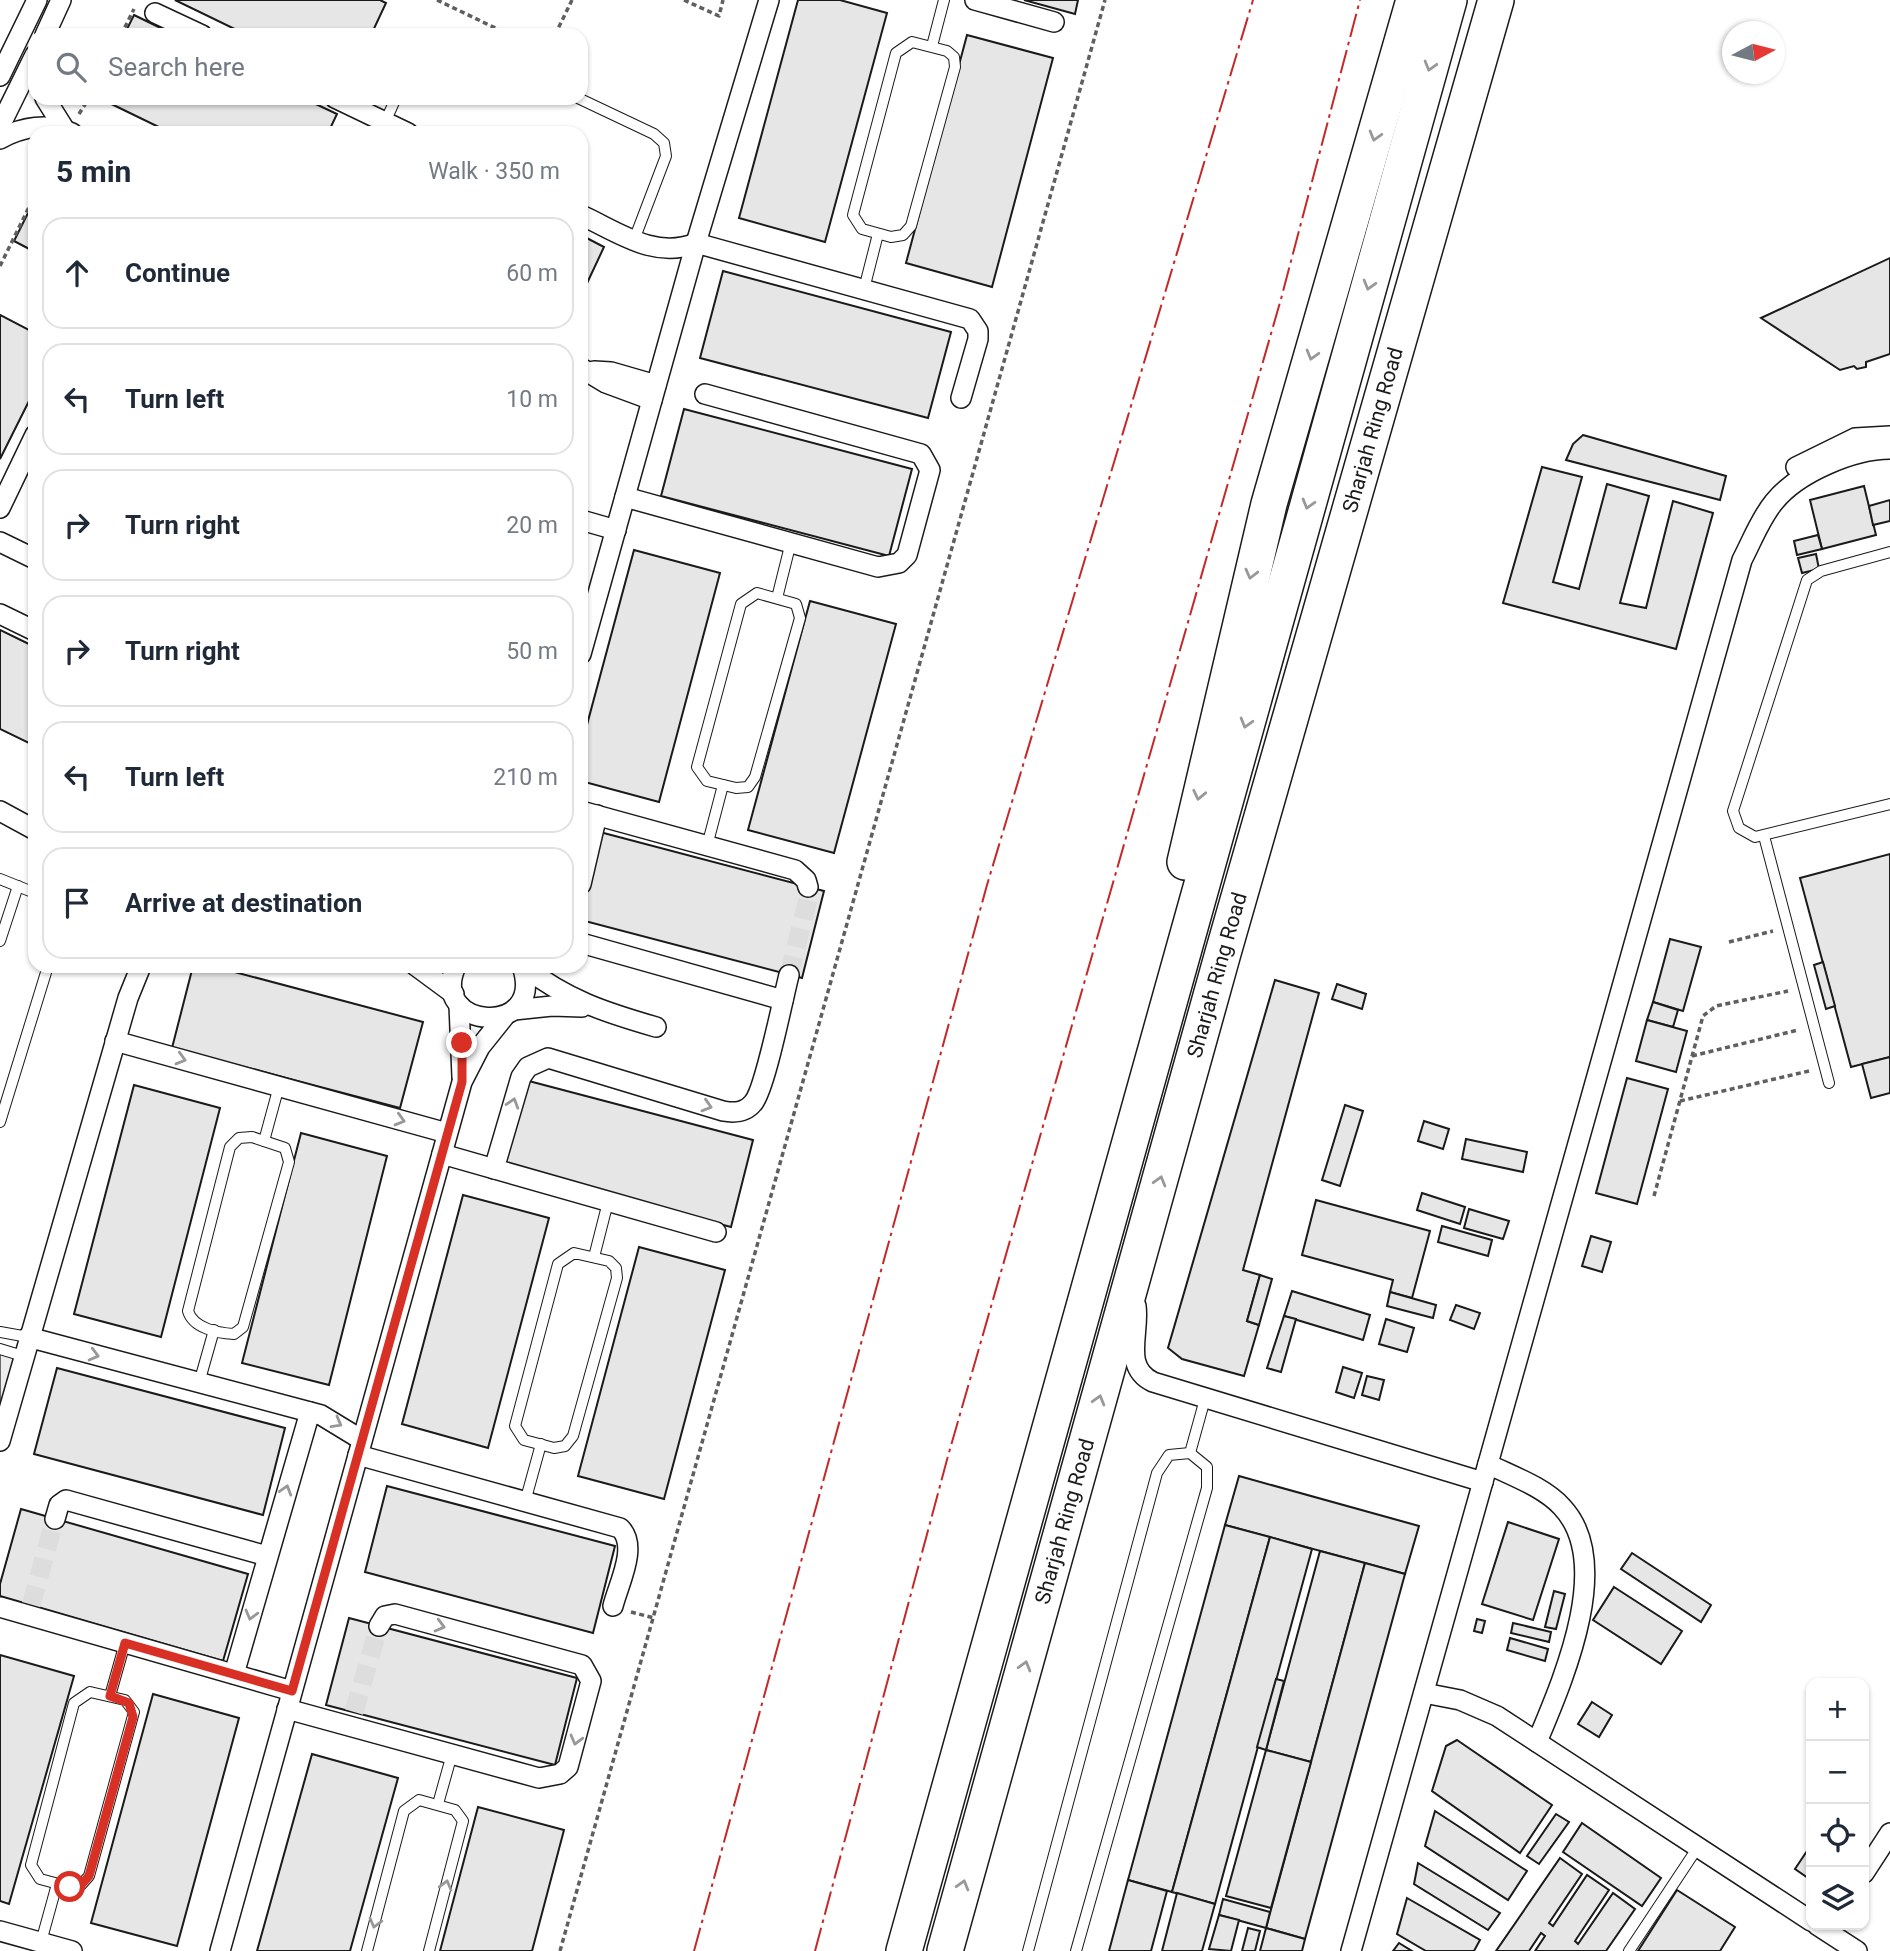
<!DOCTYPE html>
<html lang="en">
<head>
<meta charset="utf-8">
<style>
  body { margin:0; font-family:Roboto,sans-serif; background:#f2f2f3; color:#1f2937 }
  .controls { position:absolute; right:21px; bottom:21px; display:grid; overflow:hidden; border-radius:14px; box-shadow:0 2px 5px #0004 }
  .controls button { width:63px; height:63px; display:grid; place-items:center; padding:0; border:0; border-bottom:2px solid #e0e1e3; background:#fff; color:#1f2937; font:35px sans-serif }
  .compass { position:absolute; left:1722px; top:21px; width:63px; height:63px; border-radius:50%; background:#fff; box-shadow:0 2px 5px #0004; rotate:83deg }
  .stop { position:absolute; width:21px; height:21px; margin:-16px; border:5px solid #d93025; border-radius:50%; background:#fff }
  .stop.end { background:#d93025; border-color:#fff; box-shadow:0 2px 7px #0008 }
  .list { margin:0; padding:0; list-style:none }
  h2 { display:flex; justify-content:space-between; align-items:center; height:91px; margin:0; padding:0 28px; font-size:30px }
  h2 small { font-size:23px; font-weight:400; color:#747a83 }
  .list li { display:grid; grid-template-columns:46px 1fr auto; gap:21px; align-items:center; box-sizing:border-box; height:112px; margin:0 14px 14px; padding:0 14px; border:2px solid #e0e1e3; border-radius:21px }
  .list b { display:block; font-size:26px; white-space:nowrap }
  .list em { font-size:23px; font-style:normal; color:#747a83 }
  .icon { flex:none; width:38px; height:38px; fill:none; stroke:currentColor; stroke-width:2; stroke-linecap:round; stroke-linejoin:round }
  .map { position:relative; flex:none; width:1890px; height:1951px; overflow:hidden }
  .search { position:absolute; background:#fff; box-shadow:0 2px 5px #0004; left:28px; top:28px; width:560px; height:77px; display:flex; align-items:center; gap:18px; box-sizing:border-box; padding:0 24px; border-radius:21px; color:#747a83; font-size:26px }
  .panel { position:absolute; background:#fff; box-shadow:0 2px 5px #0004; left:28px; top:126px; width:560px; height:847px; border-radius:21px }
  .map>svg:first-child { display:block }
  .built { fill:#ededed; stroke:#6a6a6a; stroke-width:2 }
  .building { fill:#e6e6e6; stroke:#1a1a1a; stroke-width:2 }
  .lines { fill:none; stroke-linecap:round; stroke-linejoin:round }
  .minor-tunnel { stroke:#ddd; stroke-width:19; stroke-dasharray:19 10; stroke-linecap:butt }
  .service-casing { stroke:#1a1a1a; stroke-width:12 }
  .minor-casing { stroke:#1a1a1a; stroke-width:22 }
  .motorway-casing { stroke:#1a1a1a; stroke-width:38 }
  .path { stroke:#5f5f5f; stroke-width:3.5; stroke-dasharray:5 3.5; stroke-linecap:butt }
  .service { stroke:#fff; stroke-width:10 }
  .minor { stroke:#fff; stroke-width:19 }
  .motorway { stroke:#fff; stroke-width:35 }
  .power { stroke:#c62828; stroke-width:2; stroke-dasharray:24 5 3.5 5; stroke-linecap:butt }
  .oneway { stroke:#989898 }
  .route { stroke:#d93025; stroke-width:9 }
  .labels { text-anchor:middle; dominant-baseline:central; stroke-width:5; stroke-linejoin:round; paint-order:stroke }
  .street-label { font-size:21px; fill:#1a1a1a; stroke:#fff }
</style>
</head>
<body>
<div class="map">
<svg width="1890" height="1951" viewBox="0 0 1890 1951">
  <rect width="100%" height="100%" fill="#fff"/>
  <polygon class="built" points="0,1348 23,1356 0,1435"/>
  <g class="building">
    <polygon points="175,0 380,0 386,3 371,35 247,35"/>
    <polygon points="798,0 840,0 887,13 825,242 739,218"/>
    <polygon points="1024,0 1078,0 1075,14"/>
    <polygon points="134,15 175,35 124,35"/>
    <polygon points="967,35 1053,58 992,287 906,263"/>
    <polygon points="99,98 303,98 337,114 328,133 171,133"/>
    <polygon points="35,199 35,252 14,241"/>
    <polygon points="581,235 604,247 581,296"/>
    <polygon points="1890,258 1890,354 1866,362 1866,367 1857,369 1854,366 1840,370 1761,318"/>
    <polygon points="723,271 951,332 928,418 700,358"/>
    <polygon points="0,315 35,333 35,389 0,459"/>
    <polygon points="684,409 912,469 889,556 661,496"/>
    <polygon points="1583,435 1726,476 1720,500 1566,460 1573,444"/>
    <polygon points="1542,467 1582,477 1553,582 1579,589 1607,484 1649,496 1620,603 1646,608 1673,501 1713,513 1676,649 1503,603"/>
    <polygon points="1864,486 1876,535 1822,549 1810,500"/>
    <polygon points="1890,500 1890,521 1873,525 1869,506"/>
    <polygon points="1818,535 1822,549 1797,555 1794,541"/>
    <polygon points="634,550 720,573 659,802 581,781 581,747"/>
    <polygon points="1816,554 1819,569 1802,573 1798,558"/>
    <polygon points="810,601 896,624 834,853 748,830"/>
    <polygon points="0,630 35,647 35,746 0,729"/>
    <polygon points="596,831 824,891 802,978 581,920 581,889"/>
    <polygon points="1890,854 1890,1057 1851,1067 1800,878"/>
    <polygon points="1670,939 1701,947 1683,1011 1653,1002"/>
    <polygon points="1823,962 1835,1006 1826,1009 1814,965"/>
    <polygon points="193,966 212,966 423,1022 400,1108 172,1048"/>
    <polygon points="1275,980 1319,993 1243,1270 1260,1275 1247,1321 1259,1325 1244,1376 1182,1359 1168,1348"/>
    <polygon points="1337,984 1366,994 1362,1009 1332,999"/>
    <polygon points="1653,1002 1678,1010 1673,1027 1647,1020"/>
    <polygon points="1647,1020 1687,1031 1676,1072 1636,1061"/>
    <polygon points="1890,1057 1890,1093 1871,1098 1862,1064"/>
    <polygon points="1627,1078 1668,1089 1637,1204 1596,1193"/>
    <polygon points="525,1080 753,1140 731,1227 502,1167"/>
    <polygon points="134,1085 220,1108 161,1337 74,1314"/>
    <polygon points="1345,1105 1363,1111 1340,1186 1322,1180"/>
    <polygon points="1424,1121 1449,1129 1443,1149 1418,1141"/>
    <polygon points="301,1133 387,1156 329,1385 242,1363"/>
    <polygon points="1466,1139 1527,1152 1523,1172 1462,1159"/>
    <polygon points="1422,1193 1465,1207 1460,1224 1417,1210"/>
    <polygon points="463,1195 549,1218 488,1448 402,1424"/>
    <polygon points="1316,1200 1430,1231 1412,1298 1390,1292 1393,1280 1302,1255"/>
    <polygon points="1469,1209 1509,1221 1503,1239 1464,1228"/>
    <polygon points="1442,1226 1492,1240 1488,1256 1438,1242"/>
    <polygon points="1591,1236 1611,1242 1602,1272 1582,1266"/>
    <polygon points="639,1247 725,1270 664,1499 578,1476"/>
    <polygon points="1260,1275 1272,1279 1259,1325 1247,1321"/>
    <polygon points="1292,1291 1370,1315 1363,1340 1284,1316"/>
    <polygon points="1390,1292 1436,1305 1433,1318 1387,1306"/>
    <polygon points="1456,1305 1480,1313 1474,1329 1450,1320"/>
    <polygon points="1284,1316 1296,1319 1281,1372 1267,1368"/>
    <polygon points="1386,1319 1414,1328 1407,1352 1379,1344"/>
    <polygon points="1343,1367 1362,1373 1354,1398 1336,1392"/>
    <polygon points="57,1368 285,1428 263,1515 34,1454"/>
    <polygon points="1367,1376 1384,1380 1379,1400 1362,1395"/>
    <polygon points="1239,1476 1419,1526 1405,1574 1225,1525"/>
    <polygon points="387,1486 615,1546 593,1633 365,1572"/>
    <polygon points="21,1509 248,1574 223,1661 0,1596 0,1584"/>
    <polygon points="1508,1522 1559,1539 1533,1620 1482,1604"/>
    <polygon points="1225,1525 1270,1537 1172,1892 1128,1880"/>
    <polygon points="1270,1537 1312,1549 1215,1904 1172,1892"/>
    <polygon points="1320,1551 1365,1563 1311,1762 1266,1750"/>
    <polygon points="1632,1553 1711,1605 1701,1622 1621,1569"/>
    <polygon points="1365,1563 1405,1574 1305,1939 1266,1928"/>
    <polygon points="1614,1587 1682,1631 1661,1664 1593,1620"/>
    <polygon points="1554,1591 1565,1594 1556,1629 1545,1627"/>
    <polygon points="349,1618 577,1678 555,1765 326,1705"/>
    <polygon points="1477,1619 1485,1621 1482,1633 1474,1631"/>
    <polygon points="1513,1623 1551,1632 1549,1642 1511,1633"/>
    <polygon points="1510,1638 1548,1649 1545,1661 1507,1650"/>
    <polygon points="0,1655 74,1676 9,1904 0,1901"/>
    <polygon points="1276,1679 1284,1681 1266,1750 1257,1747"/>
    <polygon points="153,1694 239,1718 177,1946 91,1923"/>
    <polygon points="1592,1702 1612,1715 1599,1737 1578,1724"/>
    <polygon points="1457,1740 1552,1805 1520,1853 1432,1791 1446,1746"/>
    <polygon points="1266,1750 1311,1762 1271,1908 1226,1896"/>
    <polygon points="312,1754 398,1778 350,1951 257,1951"/>
    <polygon points="478,1807 564,1830 532,1951 440,1951"/>
    <polygon points="1435,1811 1527,1871 1508,1900 1425,1846"/>
    <polygon points="1556,1814 1569,1822 1539,1864 1527,1856"/>
    <polygon points="1582,1823 1661,1878 1642,1906 1563,1852"/>
    <polygon points="1809,1848 1811,1850 1811,1880 1795,1869"/>
    <polygon points="1560,1858 1582,1874 1549,1923 1553,1926 1587,1875 1609,1890 1575,1941 1578,1944 1613,1893 1635,1909 1606,1951 1535,1951 1545,1936 1541,1933 1529,1951 1496,1951"/>
    <polygon points="1418,1863 1500,1913 1488,1930 1414,1884"/>
    <polygon points="1128,1880 1167,1891 1151,1951 1109,1951"/>
    <polygon points="1677,1890 1735,1927 1720,1951 1638,1951"/>
    <polygon points="1177,1893 1215,1904 1202,1951 1162,1951"/>
    <polygon points="1407,1898 1480,1940 1474,1951 1426,1951 1397,1934"/>
    <polygon points="1223,1899 1270,1912 1266,1928 1219,1915"/>
    <polygon points="1219,1915 1239,1920 1231,1951 1209,1949"/>
    <polygon points="1248,1928 1260,1931 1255,1951 1242,1951"/>
    <polygon points="1266,1928 1305,1939 1302,1951 1260,1951"/>
    <polygon points="1399,1943 1412,1951 1393,1951"/>
  </g>
  <g class="lines">
    <g class="minor-tunnel">
      <polyline points="789,975 809,895 808,887"/>
      <polyline points="31,1605 55,1519"/>
      <polyline points="354,1712 379,1626"/>
    </g>
    <g class="service-casing">
      <g id="service">
        <polygon points="912,42 947,51 954,57 955,67 911,226 903,235 891,237 862,229 853,215 896,53"/>
        <polyline points="932,46 944,0"/>
        <polyline points="578,98 654,134 664,143 666,156 634,240"/>
        <polyline points="385,122 396,98"/>
        <polyline points="864,289 878,234"/>
        <polyline points="1890,552 1821,571 1807,580 1733,811 1739,828 1755,837 1890,804"/>
        <polygon points="757,593 796,604 800,618 755,777 748,787 736,788 707,781 697,767 741,604"/>
        <polyline points="777,598 791,542"/>
        <polyline points="1764,836 1829,1083"/>
        <polyline points="707,846 723,785"/>
        <polyline points="0,879 35,893"/>
        <polyline points="0,941 18,886"/>
        <polyline points="0,1122 48,966"/>
        <path d="M252,1137L285,1148L289,1162L243,1327L234,1334C217,1333 193,1328 188,1311L230,1147L239,1138Z"/>
        <polyline points="264,1141 279,1086"/>
        <polygon points="574,1253 609,1261 616,1268 617,1278 573,1436 565,1446 554,1448 524,1440 515,1426 558,1264"/>
        <polyline points="594,1257 608,1202"/>
        <polyline points="0,1332 28,1337"/>
        <polyline points="0,1349 23,1356"/>
        <polyline points="199,1383 214,1330"/>
        <polyline points="1190,1453 1205,1399"/>
        <polyline points="525,1502 541,1444"/>
        <polygon points="90,1692 125,1700 134,1712 89,1876 81,1885 70,1887 40,1879 31,1865 74,1703"/>
        <polyline points="110,1696 125,1643"/>
        <polyline points="438,1804 452,1754"/>
        <polyline points="41,1942 57,1884"/>
        <polyline points="367,1951 404,1811 419,1800 455,1810 463,1821 429,1951"/>
        <polyline points="1028,1951 1157,1473 1169,1455 1190,1453 1207,1467 1207,1488 1076,1951"/>
        <polyline points="1629,1951 1698,1847"/>
      </g>
    </g>
    <g class="minor-casing">
      <g id="minor">
        <polyline points="975,0 1054,22"/>
        <polyline points="155,13 202,35"/>
        <polyline points="45,35 61,0"/>
        <polyline points="0,76 37,0"/>
        <polyline points="45,98 65,130"/>
        <polyline points="335,98 408,133"/>
        <polyline points="0,126 35,55"/>
        <path d="M0,139C21,127 49,122 72,133"/>
        <path d="M581,215C618,232 655,260 696,243L970,319L978,331V339L961,398"/>
        <polyline points="581,368 606,383 652,400"/>
        <polyline points="594,371 611,372 656,385"/>
        <polyline points="1796,467 1855,438 1890,436"/>
        <polyline points="625,497 878,567 899,563 907,555 930,470 921,454 705,394"/>
        <polyline points="0,508 35,435"/>
        <polyline points="581,520 616,530"/>
        <polyline points="0,542 35,559"/>
        <polyline points="0,614 35,631"/>
        <polyline points="581,654 696,243 769,0"/>
        <polyline points="0,811 35,830"/>
        <polyline points="581,811 795,870 806,880 808,887"/>
        <polyline points="581,884 597,815"/>
        <polyline points="581,943 783,1000"/>
        <polyline points="416,966 454,994"/>
        <path d="M456,966C427,1030 547,1039 522,966"/>
        <path d="M523,966C567,1000 604,1012 656,1027"/>
        <polyline points="459,1005 462,1077"/>
        <polyline points="514,1010 552,1006 582,1007"/>
        <polyline points="115,1041 447,1133"/>
        <polyline points="442,1154 716,1232"/>
        <path d="M494,1169L521,1077L528,1067L548,1058L723,1111C734,1113 745,1113 753,1103C765,1090 783,998 789,975"/>
        <path d="M1136,1306C1140,1333 1122,1367 1153,1382L1483,1482"/>
        <polyline points="28,1337 321,1415 362,1440"/>
        <polyline points="0,1441 128,998 141,966"/>
        <path d="M358,1455L620,1528C639,1546 618,1585 613,1606"/>
        <path d="M1488,1464C1512,1476 1544,1487 1562,1507C1615,1563 1562,1682 1537,1742"/>
        <polyline points="55,1519 59,1505 66,1500 267,1556"/>
        <polyline points="0,1607 292,1691"/>
        <polyline points="234,1674 310,1412"/>
        <polyline points="1424,1693 1460,1700 1497,1716 1811,1921"/>
        <polyline points="287,1709 539,1778 560,1774 568,1767 591,1681 582,1665 395,1614 385,1616 379,1626"/>
        <polyline points="1864,1873 1890,1833"/>
        <polyline points="1817,1925 1857,1951"/>
        <polyline points="0,1931 72,1951"/>
        <polyline points="220,1951 462,1082 480,1047 504,1017"/>
        <path d="M1351,1951L1742,560C1752,541 1760,519 1774,502C1797,473 1853,449 1890,449"/>
      </g>
    </g>
    <g class="motorway-casing">
      <g id="motorway">
        <polyline points="1185,862 1269,504 1414,0"/>
        <polyline points="904,1951 1449,0"/>
        <path id="s1" d="M945,1951L1223,953L1496,0"/>
      </g>
    </g>
    <g class="path">
      <polyline points="437,0 510,35"/>
      <polyline points="684,0 719,16 723,0"/>
      <polyline points="121,35 134,9"/>
      <polyline points="555,35 572,0"/>
      <polyline points="79,114 89,98"/>
      <polyline points="0,266 35,195"/>
      <polyline points="1729,942 1773,931"/>
      <polyline points="1692,1056 1798,1030"/>
      <polyline points="1680,1101 1809,1071"/>
      <polyline points="1654,1196 1703,1016 1716,1006 1788,991"/>
      <polyline points="631,1612 654,1618"/>
      <polyline points="560,1951 1105,0"/>
    </g>
    <use href="#service" class="service"/>
    <use href="#minor" class="minor"/>
    <use href="#motorway" class="motorway"/>
    <g class="power">
      <polyline points="694,1951 987,885 1253,0"/>
      <polyline points="815,1951 948,1456 1281,299 1360,0"/>
    </g>
  </g>
  <defs><path id="oneway-chevron" d="M-2-3.5L2.5 0L-2 3.5" fill="none" stroke-width="1.6" stroke-linecap="round" stroke-linejoin="round" transform="scale(1.75)"/></defs>
  <g class="oneway">
    <use href="#oneway-chevron" transform="translate(1430 66) rotate(106)"/>
    <use href="#oneway-chevron" transform="translate(1375 136) rotate(106)"/>
    <use href="#oneway-chevron" transform="translate(1369 285) rotate(106)"/>
    <use href="#oneway-chevron" transform="translate(1312 355) rotate(106)"/>
    <use href="#oneway-chevron" transform="translate(1308 504) rotate(106)"/>
    <use href="#oneway-chevron" transform="translate(1251 574) rotate(104)"/>
    <use href="#oneway-chevron" transform="translate(1246 723) rotate(106)"/>
    <use href="#oneway-chevron" transform="translate(1199 795) rotate(102)"/>
    <use href="#oneway-chevron" transform="translate(181 1059) rotate(16)"/>
    <use href="#oneway-chevron" transform="translate(513 1103) rotate(-73)"/>
    <use href="#oneway-chevron" transform="translate(707 1106) rotate(17)"/>
    <use href="#oneway-chevron" transform="translate(400 1120) rotate(16)"/>
    <use href="#oneway-chevron" transform="translate(1160 1181) rotate(-74)"/>
    <use href="#oneway-chevron" transform="translate(94 1355) rotate(15)"/>
    <use href="#oneway-chevron" transform="translate(1099 1400) rotate(-74)"/>
    <use href="#oneway-chevron" transform="translate(337 1423) rotate(29)"/>
    <use href="#oneway-chevron" transform="translate(286 1490) rotate(-73)"/>
    <use href="#oneway-chevron" transform="translate(251 1615) rotate(105)"/>
    <use href="#oneway-chevron" transform="translate(440 1626) rotate(15)"/>
    <use href="#oneway-chevron" transform="translate(1025 1666) rotate(-74)"/>
    <use href="#oneway-chevron" transform="translate(576 1740) rotate(105)"/>
    <use href="#oneway-chevron" transform="translate(446 1885) rotate(-75)"/>
    <use href="#oneway-chevron" transform="translate(963 1885) rotate(-74)"/>
    <use href="#oneway-chevron" transform="translate(375 1923) rotate(105)"/>
  </g>
  <g class="lines">
    <polyline class="route" points="70,1887 81,1885 89,1876 133,1717 129,1703 110,1696 125,1643 292,1691 462,1082 462,1043"/>
  </g>
  <g class="labels">
    <g class="street-label">
      <text stroke="none"><textPath href="#s1" startOffset="1580">Sharjah Ring Road</textPath></text>
      <text stroke="none"><textPath href="#s1" startOffset="1013">Sharjah Ring Road</textPath></text>
      <text stroke="none"><textPath href="#s1" startOffset="446">Sharjah Ring Road</textPath></text>
    </g>
  </g>
</svg>
<div class="controls">
<button>+</button>
<button>−</button>
<button><svg class="icon" aria-label="locate" viewBox="0 0 24 24"><circle cx="12" cy="12" r="6"/><path d="M12 2v4M12 18v4M2 12h4M18 12h4"/></svg></button>
<button><svg class="icon" aria-label="layers" viewBox="0 0 24 24"><path d="M12 4l9 5-9 5-9-5zM3 14l9 5 9-5"/></svg></button>
</div>
<svg class="compass" viewBox="-18 -18 36 36"><path d="M0-13l5 13h-10z" fill="#e53935"/><path d="M0 13l5-13h-10z" fill="#747a83"/></svg>
<div class="stop" style="left:70px;top:1887px"></div>
<div class="stop end" style="left:462px;top:1043px"></div>
<div class="search"><svg class="icon" aria-label="search" viewBox="0 0 24 24"><circle cx="10" cy="10" r="6"/><path d="M15 15l6 6"/></svg>Search here</div>
<section class="panel">
<h2>5 min<small>Walk · 350 m</small></h2>
<ul class="list">
<li><svg class="icon" aria-label="ahead" viewBox="0 0 24 24"><path d="M12 20V5M6 11l6-6 6 6"/></svg><div><b>Continue</b></div><em>60 m</em></li>
<li><svg class="icon" aria-label="left" viewBox="0 0 24 24"><path d="M17 20v-9H6M10 6l-5 5 5 5"/></svg><div><b>Turn left</b></div><em>10 m</em></li>
<li><svg class="icon" aria-label="right" viewBox="0 0 24 24"><path d="M7 20v-9h11M14 6l5 5-5 5"/></svg><div><b>Turn right</b></div><em>20 m</em></li>
<li><svg class="icon" aria-label="right" viewBox="0 0 24 24"><path d="M7 20v-9h11M14 6l5 5-5 5"/></svg><div><b>Turn right</b></div><em>50 m</em></li>
<li><svg class="icon" aria-label="left" viewBox="0 0 24 24"><path d="M17 20v-9H6M10 6l-5 5 5 5"/></svg><div><b>Turn left</b></div><em>210 m</em></li>
<li><svg class="icon" aria-label="arrive" viewBox="0 0 24 24"><path d="M6 21V4h12l-3 4 3 4H6"/></svg><div><b>Arrive at destination</b></div></li>
</ul>
</section>
</div>
</body>
</html>
